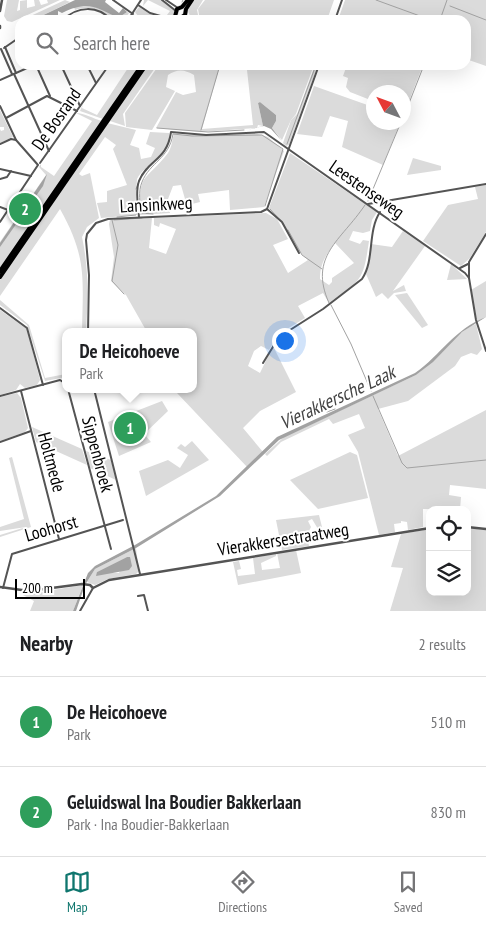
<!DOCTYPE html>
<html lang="en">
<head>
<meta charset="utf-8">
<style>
  body { margin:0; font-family:"PT Sans Narrow",sans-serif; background:#f6f6f6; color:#202124 }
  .controls { position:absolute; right:15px; bottom:15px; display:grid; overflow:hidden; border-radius:10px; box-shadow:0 5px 20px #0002 }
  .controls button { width:45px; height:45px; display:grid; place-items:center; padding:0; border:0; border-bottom:1px solid #e0e0e0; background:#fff; color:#202124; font:25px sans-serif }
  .compass { position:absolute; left:366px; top:85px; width:45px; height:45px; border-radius:50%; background:#fff; box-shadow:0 5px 20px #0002; rotate:311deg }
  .scale { position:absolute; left:15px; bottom:12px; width:70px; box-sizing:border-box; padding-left:5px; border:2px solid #000; border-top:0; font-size:14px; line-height:18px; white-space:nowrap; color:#000; -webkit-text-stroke:4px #fff; paint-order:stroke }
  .you { position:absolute; left:284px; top:340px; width:18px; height:18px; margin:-12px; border:4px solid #fff; border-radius:50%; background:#1a73e8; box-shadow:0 0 0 8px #1a73e833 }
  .badge { display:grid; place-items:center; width:32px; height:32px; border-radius:50%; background:#0f766e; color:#fff; font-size:16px; font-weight:700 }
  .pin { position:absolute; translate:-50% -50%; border:2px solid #fff; box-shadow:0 1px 5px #0006 }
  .popup { position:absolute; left:62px; top:328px; width:135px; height:65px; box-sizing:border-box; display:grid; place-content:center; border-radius:10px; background:#fff; filter:drop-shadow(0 1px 4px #0005); font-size:16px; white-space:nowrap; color:#757577 }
  .popup b { font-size:19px; color:#202124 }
  .popup::after { content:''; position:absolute; left:50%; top:100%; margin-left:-10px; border:10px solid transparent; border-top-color:#fff }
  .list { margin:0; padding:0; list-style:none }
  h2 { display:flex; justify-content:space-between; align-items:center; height:65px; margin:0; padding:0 20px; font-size:21px }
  h2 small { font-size:16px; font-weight:400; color:#757577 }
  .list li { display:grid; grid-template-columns:32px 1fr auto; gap:15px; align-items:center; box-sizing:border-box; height:90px; padding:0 20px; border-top:1px solid #e0e0e0 }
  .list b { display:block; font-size:19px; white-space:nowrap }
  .list p { margin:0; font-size:16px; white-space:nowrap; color:#757577 }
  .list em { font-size:16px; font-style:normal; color:#757577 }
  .icon { flex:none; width:28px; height:28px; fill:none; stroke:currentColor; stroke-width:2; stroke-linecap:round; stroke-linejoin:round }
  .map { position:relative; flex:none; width:486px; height:611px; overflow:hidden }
  .search { position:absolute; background:#fff; box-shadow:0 5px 20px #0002; left:15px; right:15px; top:15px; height:55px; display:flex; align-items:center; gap:12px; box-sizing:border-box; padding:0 18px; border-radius:15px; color:#757577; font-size:19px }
  .sheet { height:245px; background:#fff }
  nav { display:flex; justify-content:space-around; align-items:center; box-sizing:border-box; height:70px; border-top:1px solid #e0e0e0; background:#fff; font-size:14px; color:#757577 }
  nav a { display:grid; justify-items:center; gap:2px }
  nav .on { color:#0f766e }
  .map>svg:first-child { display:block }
  .green { fill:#dbdbdb; fill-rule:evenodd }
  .water { fill:#a2a2a2 }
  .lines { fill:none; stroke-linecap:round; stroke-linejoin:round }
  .stream { stroke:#a2a2a2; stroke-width:1 }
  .primary-casing { stroke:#dbdbdb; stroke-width:5 }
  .minor { stroke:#545454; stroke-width:2 }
  .tertiary { stroke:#545454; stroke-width:2.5 }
  .primary { stroke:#000; stroke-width:4 }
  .labels { text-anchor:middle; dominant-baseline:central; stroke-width:4; stroke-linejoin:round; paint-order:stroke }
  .street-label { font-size:18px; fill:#000; stroke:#fff }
  .water-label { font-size:19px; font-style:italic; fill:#434343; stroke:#fff }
</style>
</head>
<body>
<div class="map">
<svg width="486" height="611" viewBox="0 0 486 611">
  <rect width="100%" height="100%" fill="#fff"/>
  <g class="green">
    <polygon points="7,0 19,0 17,11 20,10 20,1 27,0 27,8 35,6 34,0 39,0 41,5 48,3 47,0 60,0 12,22 7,21 4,16"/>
    <polygon points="65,0 70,2 33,20 22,20"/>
    <polygon points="144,0 161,0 175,11 173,20 133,20 132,16 135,18 138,16 135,12 139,7 150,14 164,19 170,11 148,0 143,6"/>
    <path d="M193,0H203L197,10L199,20H194C186,12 187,10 193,0Z"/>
    <polygon points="205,0 334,0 327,20 200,20 198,9"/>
    <polygon points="345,0 486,0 486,66 466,59 466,20 338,20"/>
    <path d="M80,5L97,6L118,18L127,12L129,13L124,20C104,20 98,2 75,10L74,7Z"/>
    <polygon points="130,65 141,65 103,119 80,111 83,104 82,108 97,115"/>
    <polygon points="147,65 157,65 123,114 125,126 110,121"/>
    <path d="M159,65H220L202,129L253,125L247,70L241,65H248L256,70L260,65H314L296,114L291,120L282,140L272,128L276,121V115L260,102L258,103L263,126L258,125L257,128L201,132L156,128L176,92L183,95L196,92L194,75C184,69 177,69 168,75L166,87L175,91L152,130L126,127L125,113Z"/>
    <polygon points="315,65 318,65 289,145 286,146 283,143 291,120 297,114"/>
    <polygon points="347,65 423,65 404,114 404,92 374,92 373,101 350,92 346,87 348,78 343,76"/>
    <polygon points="314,86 373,107 374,122 400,123 383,165 342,147 348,121 330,116 322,137 297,134"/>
    <polygon points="0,110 13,137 0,143 0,129 1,131 4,130 4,127 0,127"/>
    <path d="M76,113C84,113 94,119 102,121L0,269V242L46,175L39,167L41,164V167L54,176L92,121Z"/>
    <path d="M107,123L136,130L130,145L139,148L141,159L151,157L155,148L146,144L150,132L169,133C171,155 146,162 137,179L135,215L101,218L97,203L107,202V191L127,185L113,149L116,145L105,137L79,174L82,176L90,173L99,218L87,227L82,237C89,269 88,299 86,332H82C83,278 87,257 60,209L0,296V278Z"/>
    <path d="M255,133L268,137L284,151L264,207L230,210L229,190L198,194L200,202L192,204L193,212L189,213L181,185L173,186L168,199L170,213L140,215C139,170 144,184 168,153C172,147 172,140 174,134L210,136Z"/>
    <path d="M290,153L377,212L372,220L370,231L363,233L353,231L349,240L360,244L363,240L369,241C363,282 362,279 329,303L323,293L298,306L305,318L279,334L269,350L261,346L254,351L248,366L260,373L273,346L296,392L260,411L243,428L263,452L248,468L177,393L178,389H194V332H147L126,295L111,281L114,257L109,224L110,220L152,218L149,248L166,254L176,229L160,223L159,227L154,225V218L266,213L277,219L288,239L273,245L288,273L308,260C291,247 286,223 269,208ZM335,243L354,263L332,278V282L329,285L320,279C320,263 326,255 335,243Z"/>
    <polygon points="413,158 441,166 441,170 407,175"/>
    <polygon points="486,185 486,232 470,258 461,266 423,241 448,205 478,199 475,187"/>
    <polygon points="403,231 425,246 393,291 404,285 406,291 394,293 388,299 382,293 376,297 366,274 371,244 392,247"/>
    <polygon points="451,264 467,279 447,280"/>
    <polygon points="486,281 486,317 477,321 471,290"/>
    <polygon points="407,293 428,325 422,328 395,295"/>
    <polygon points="0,300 29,325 45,378 66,374 66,377 45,381 27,325 0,305"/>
    <polygon points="0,310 27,329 40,380 37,385 25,388 20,384 16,390 0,395"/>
    <path d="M476,324L482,349L477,355L471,353L461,357L455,366L408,401L378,409L398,456L486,410V489L450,485L449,495L461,497L460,510L423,509V527L408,530L407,522L401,521V523L394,524L395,532L379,535L358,452L348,435L365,428L359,414L333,424L329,419L281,442L267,456L265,454L284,437L416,375C437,360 452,334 476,324Z"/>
    <polygon points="17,393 21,398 28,428 25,432 0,441 0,397"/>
    <polygon points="162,401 168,411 144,434 151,442 119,456 108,422"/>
    <polygon points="32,427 82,449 87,465 36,442"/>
    <polygon points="192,441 209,460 146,496 139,471 168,460 180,468 188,455 177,448 181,444 185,447"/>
    <polygon points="86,451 111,460 116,480 90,468"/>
    <polygon points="350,452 357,455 368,498 318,509 290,480"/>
    <polygon points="12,457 31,527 0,537 0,535 26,527 0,531 0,527 24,519 9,458"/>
    <polygon points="319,515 322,527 318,529 312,519 308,521 311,527 307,535 309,546 282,550 276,520"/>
    <polygon points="467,528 486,530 486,611 390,611 403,568 391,567 401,534 430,529 430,592 467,592"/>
    <path d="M136,548L139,571L136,574L108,579L95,585L87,582L95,569ZM127,557L119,573L97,572Z"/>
    <polygon points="296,550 301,573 238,585 233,562 239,561 241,569 237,570 238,576 255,574 253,558 276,554 276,556 261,563 262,570 280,568 277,553"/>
    <polygon points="83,585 73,611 30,611 34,601 23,595"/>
  </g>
  <g class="water">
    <path d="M75,0H106L105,2L119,13L123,8L127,12L118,18C96,7 88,0 62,13L58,11V15L53,16L51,20H33Z"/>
    <polygon points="260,102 276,115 276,121 272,128 282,141 271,129 264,126 247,130 263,126 258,103"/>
    <polygon points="47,174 43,186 0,247 0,243"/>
    <path d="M486,317L462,332L433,362L416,375L279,440L220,496L136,548L95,569L85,585L76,611H73L88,573L95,566L135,545L216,496L277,437L415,373C442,354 453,330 486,317Z"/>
    <polygon points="127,557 130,557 132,566 129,570 96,576 97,572"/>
  </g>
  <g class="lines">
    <g class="stream">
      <polyline points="376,0 431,20"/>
      <polyline points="182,2 183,0"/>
      <polyline points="450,6 486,20"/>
      <polyline points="440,20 447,0"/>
      <polyline points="404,116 424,65"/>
      <polyline points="157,128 208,132 244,130"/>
      <polyline points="201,130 220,65"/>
      <polyline points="287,144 316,65"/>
      <polyline points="136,189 142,174"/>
      <polyline points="368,201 401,122"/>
      <polyline points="270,209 281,221"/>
      <path d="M153,214L141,213C140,204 138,191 142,182C150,162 169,159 173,134L192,136L262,135L283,149L265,206"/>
      <polyline points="117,217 136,215 137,205"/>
      <polyline points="112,220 118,245 112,281 124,294"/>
      <polyline points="114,220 142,218"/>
      <polyline points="288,230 302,255 322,269"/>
      <path d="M329,303C308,256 341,241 365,205"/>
      <polyline points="331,305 351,344 371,391"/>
      <polyline points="373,396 402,463 407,468 486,460"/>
      <polyline points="327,412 335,409"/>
    </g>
    <g class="primary-casing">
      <g id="primary">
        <polyline points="174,20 177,9 182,7 188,0"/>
        <polyline points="178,20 185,15 186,9 192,0"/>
        <polyline points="0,271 142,65"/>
        <polyline points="0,277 146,65"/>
      </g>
    </g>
    <g class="minor">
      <polyline points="113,0 133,14"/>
      <polyline points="162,0 176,11"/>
      <polyline points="166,0 178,8"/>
      <polyline points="138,5 150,13 164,17"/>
      <polyline points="186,16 192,20"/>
      <path d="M63,20C77,6 98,5 111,20"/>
      <polyline points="128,20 141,0"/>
      <polyline points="335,20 342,0"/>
      <polyline points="5,47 16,73"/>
      <polyline points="4,48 20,37"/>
      <polyline points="1,49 12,74"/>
      <polyline points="36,65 50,96"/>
      <polyline points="61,65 80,106"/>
      <polyline points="87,65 96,83"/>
      <polyline points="14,74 49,151"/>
      <polyline points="0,80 34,65"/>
      <polyline points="0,106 16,140 38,165 0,222"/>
      <polyline points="6,118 47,96 77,111"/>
      <polyline points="0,144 11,139 16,140"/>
      <polyline points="40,163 109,65"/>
      <polyline points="0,169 31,176"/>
      <polyline points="0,179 7,177 11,171"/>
      <polyline points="368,204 486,184"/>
      <polyline points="0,207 8,210"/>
      <polyline points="267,209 282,222 299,253"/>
      <path d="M139,217C138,206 135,192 139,181C148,159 167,161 171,132L206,135L264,132L465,273L469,278L476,320L486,351"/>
      <polyline points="460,268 468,264"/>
      <polyline points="469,278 469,262 486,234"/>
      <polyline points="0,308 27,328 43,385"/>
      <polyline points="88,332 89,275 86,240 87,234 96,223 108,219 261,212 267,209 319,65"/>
      <path d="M263,363L279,337L323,309L362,279C375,260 367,232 380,212"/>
      <polyline points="68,389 111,549"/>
      <polyline points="94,389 140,574"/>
      <polyline points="21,391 59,539"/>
      <polyline points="0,396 60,380 66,384"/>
      <polyline points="0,442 31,431"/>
      <polyline points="3,588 12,554 123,520"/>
      <polyline points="138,596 144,595 148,611"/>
      <polyline points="80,611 93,588"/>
    </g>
    <g class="tertiary">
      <polyline points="0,11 2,0"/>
      <polyline points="0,26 0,28"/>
      <polyline points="467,527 486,529"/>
      <polyline points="0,587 29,591 82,584 90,585 93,588 109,580 430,528"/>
    </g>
    <use href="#primary" class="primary"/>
  </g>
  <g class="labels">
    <g class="street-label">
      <text transform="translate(56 119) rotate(-55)">De Bosrand</text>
      <text transform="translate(367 189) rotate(35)">Leestenseweg</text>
      <text transform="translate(156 204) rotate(-3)">Lansinkweg</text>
      <text transform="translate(98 454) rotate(75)">Sippenbroek</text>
      <text transform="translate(52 462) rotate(75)">Holtmede</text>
      <text transform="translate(51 528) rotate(-16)">Loohorst</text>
      <text transform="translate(283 539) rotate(-9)">Vierakkersestraatweg</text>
    </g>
    <g class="water-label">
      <text transform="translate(337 397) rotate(-25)">Vierakkersche Laak</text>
    </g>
  </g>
</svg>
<div class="controls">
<button><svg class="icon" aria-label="locate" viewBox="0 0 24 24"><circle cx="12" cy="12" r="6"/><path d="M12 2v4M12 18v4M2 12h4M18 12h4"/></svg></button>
<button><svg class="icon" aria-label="layers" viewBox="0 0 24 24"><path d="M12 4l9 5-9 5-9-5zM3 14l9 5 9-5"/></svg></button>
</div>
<svg class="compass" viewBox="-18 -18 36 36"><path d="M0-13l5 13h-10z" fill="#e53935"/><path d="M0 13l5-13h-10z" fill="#757577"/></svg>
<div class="scale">200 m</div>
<div class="you"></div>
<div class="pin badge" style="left:130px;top:428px;background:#2e9e5b">1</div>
<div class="popup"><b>De Heicohoeve</b>Park</div>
<div class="pin badge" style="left:25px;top:209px;background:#2e9e5b">2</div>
<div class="search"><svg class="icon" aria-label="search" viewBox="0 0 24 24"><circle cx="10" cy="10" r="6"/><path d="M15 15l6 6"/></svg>Search here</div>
</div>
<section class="sheet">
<h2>Nearby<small>2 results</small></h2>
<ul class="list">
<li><span class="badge" style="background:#2e9e5b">1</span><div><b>De Heicohoeve</b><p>Park</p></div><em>510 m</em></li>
<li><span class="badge" style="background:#2e9e5b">2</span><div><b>Geluidswal Ina Boudier Bakkerlaan</b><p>Park · Ina Boudier-Bakkerlaan</p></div><em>830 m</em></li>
</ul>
</section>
<nav>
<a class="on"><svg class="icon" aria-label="map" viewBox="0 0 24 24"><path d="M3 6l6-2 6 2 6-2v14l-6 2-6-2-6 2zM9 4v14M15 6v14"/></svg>Map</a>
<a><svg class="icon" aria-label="directions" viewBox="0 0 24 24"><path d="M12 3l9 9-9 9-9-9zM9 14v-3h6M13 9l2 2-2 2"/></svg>Directions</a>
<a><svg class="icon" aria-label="saved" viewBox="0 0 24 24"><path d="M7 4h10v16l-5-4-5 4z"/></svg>Saved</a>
</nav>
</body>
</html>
